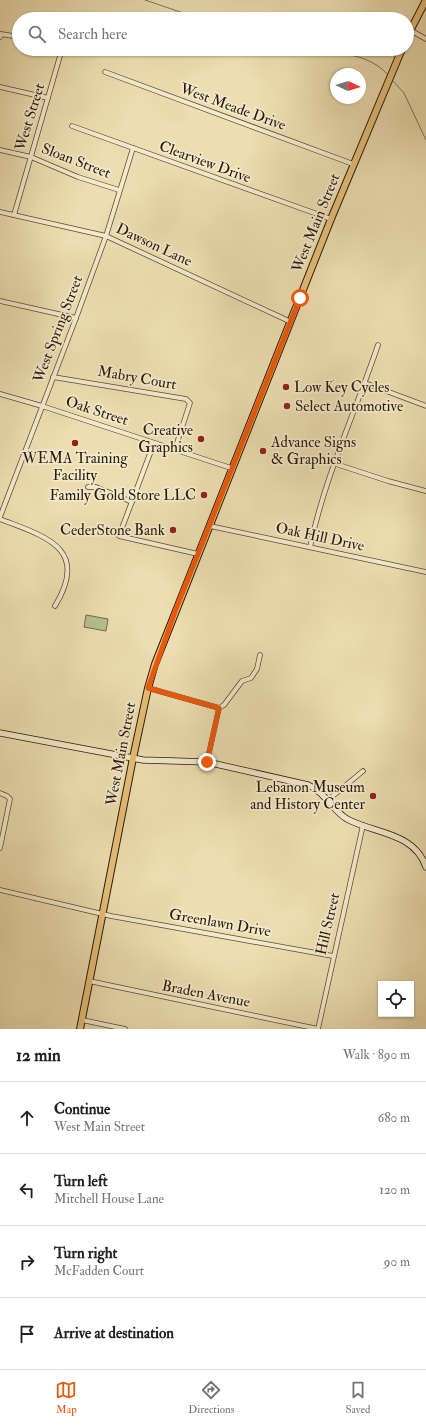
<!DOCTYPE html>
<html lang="en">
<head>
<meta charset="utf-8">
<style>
  body { margin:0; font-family:"IM FELL Double Pica",serif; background:#f2f2f2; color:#202124 }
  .controls { position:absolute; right:12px; bottom:12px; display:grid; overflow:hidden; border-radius:0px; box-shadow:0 1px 3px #0004 }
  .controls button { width:36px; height:36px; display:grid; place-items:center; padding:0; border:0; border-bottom:1px solid #e0e0e0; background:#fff; color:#202124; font:20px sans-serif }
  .compass { position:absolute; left:330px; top:68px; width:36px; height:36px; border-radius:50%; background:#fff; box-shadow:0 1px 3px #0004; rotate:94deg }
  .stop { position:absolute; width:12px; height:12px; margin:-9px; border:3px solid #ea580c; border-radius:50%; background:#fff }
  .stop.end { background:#ea580c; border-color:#fff; box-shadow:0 1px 4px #0008 }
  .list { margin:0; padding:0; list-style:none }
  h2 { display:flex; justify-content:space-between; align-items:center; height:52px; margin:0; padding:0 16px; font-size:17px }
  h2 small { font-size:13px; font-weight:400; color:#757577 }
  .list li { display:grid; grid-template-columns:26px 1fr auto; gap:12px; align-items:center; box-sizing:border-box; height:72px; padding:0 16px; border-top:1px solid #e0e0e0 }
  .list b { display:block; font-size:15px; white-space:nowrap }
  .list p { margin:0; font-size:13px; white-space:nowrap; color:#757577 }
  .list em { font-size:13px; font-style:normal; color:#757577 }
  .icon { flex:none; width:22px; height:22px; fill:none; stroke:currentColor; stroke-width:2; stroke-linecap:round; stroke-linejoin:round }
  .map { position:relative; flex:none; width:426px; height:1029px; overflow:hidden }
  .search { position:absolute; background:#fff; box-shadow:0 1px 3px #0004; left:12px; right:12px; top:12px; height:44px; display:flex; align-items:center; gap:10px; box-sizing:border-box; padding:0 14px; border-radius:22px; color:#757577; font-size:15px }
  .sheet { height:340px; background:#fff }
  nav { display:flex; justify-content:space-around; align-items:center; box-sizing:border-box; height:56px; border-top:1px solid #e0e0e0; background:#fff; font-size:11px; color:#757577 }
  nav a { display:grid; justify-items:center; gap:2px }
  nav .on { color:#ea580c }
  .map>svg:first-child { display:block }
  .green { fill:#b7c18c; stroke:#706d4b }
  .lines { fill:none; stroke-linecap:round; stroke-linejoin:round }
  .stream { stroke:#6e7971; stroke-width:1 }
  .street-casing { stroke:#594a34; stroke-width:5.5 }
  .secondary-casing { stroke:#28190a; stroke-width:7 }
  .primary-casing { stroke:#28190a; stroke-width:8 }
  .street { stroke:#f3eacc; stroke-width:4 }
  .secondary { stroke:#f3eacc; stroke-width:5.5 }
  .primary { stroke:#e6bf78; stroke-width:6 }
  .route { stroke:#ea580c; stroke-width:5 }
  .poi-dot { fill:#8f2418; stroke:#f3eacc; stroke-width:1.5 }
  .labels { text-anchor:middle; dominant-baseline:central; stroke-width:3.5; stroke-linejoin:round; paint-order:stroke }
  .street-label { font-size:15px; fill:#28190a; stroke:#f3eacc }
  .poi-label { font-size:15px; fill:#28190a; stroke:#f3eacc; text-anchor:end }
</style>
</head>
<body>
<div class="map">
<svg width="426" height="1029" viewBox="0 0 426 1029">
  <rect width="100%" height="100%" fill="#ecdeb0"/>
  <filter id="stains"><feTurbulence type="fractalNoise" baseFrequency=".005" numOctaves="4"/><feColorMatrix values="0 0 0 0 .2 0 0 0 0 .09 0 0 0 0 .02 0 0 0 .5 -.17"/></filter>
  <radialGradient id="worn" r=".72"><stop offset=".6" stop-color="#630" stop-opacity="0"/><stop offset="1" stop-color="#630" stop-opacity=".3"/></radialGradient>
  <polygon class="green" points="86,615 108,619 106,631 84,627"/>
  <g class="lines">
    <g class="stream">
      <polyline points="145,0 201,19"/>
      <path d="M278,49C311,53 364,46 388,75"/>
      <polyline points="392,80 404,93 426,140"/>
    </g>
    <g class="street-casing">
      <g id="street">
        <polyline points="410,30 426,39"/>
        <polyline points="0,37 1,34 19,37"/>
        <polyline points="105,72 353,164"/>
        <polyline points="0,87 48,98"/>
        <polyline points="72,126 331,219"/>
        <polyline points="0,150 31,157 78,177 119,190"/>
        <polyline points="0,212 106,236 291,322"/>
        <polyline points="14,215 62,49"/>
        <polyline points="0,301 76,318"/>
        <polyline points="53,377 186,399 190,403 189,406 175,449"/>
        <polyline points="365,383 426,406"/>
        <polyline points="0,394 42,406 231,468"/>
        <polyline points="154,443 119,536 198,554"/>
        <polyline points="333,463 388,481 426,491"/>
        <polyline points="88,487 96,487 132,502"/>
        <polyline points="0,517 76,318 106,236 133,148"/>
        <path d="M0,519C43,536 91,547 55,606"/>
        <polyline points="210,526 426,572"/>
        <path d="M310,547C325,476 355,413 378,345"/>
        <polyline points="148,688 219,708"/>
        <polyline points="207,762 219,708 224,705 242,681 251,678 257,669 260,655"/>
        <polyline points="0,793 7,796 10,799 0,848"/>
        <polyline points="328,800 363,771"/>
        <polyline points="0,890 111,916 333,956"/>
        <polyline points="89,981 318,1029"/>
        <polyline points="82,1020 125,1029"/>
        <polyline points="318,1029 363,825"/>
      </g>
    </g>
    <g class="secondary-casing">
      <path id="secondary" d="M0,733L143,760L207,762L308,785C325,792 332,810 347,819C375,834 414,832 426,867"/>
    </g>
    <g class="primary-casing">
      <g id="primary">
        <polyline points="407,37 426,0"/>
        <polyline points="80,1029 133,758 148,688 155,664 331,219 402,49"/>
      </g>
    </g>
    <use href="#street" class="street"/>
    <use href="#secondary" class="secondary"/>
    <use href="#primary" class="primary"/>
  </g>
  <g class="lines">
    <polyline class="route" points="207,762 219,708 148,688 176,609 300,298"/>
  </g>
  <g class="poi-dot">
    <circle cx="286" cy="387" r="4"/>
    <circle cx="287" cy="406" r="4"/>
    <circle cx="201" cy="439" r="4"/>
    <circle cx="75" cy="443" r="4"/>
    <circle cx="263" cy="451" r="4"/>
    <circle cx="204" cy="495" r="4"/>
    <circle cx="173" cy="530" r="4"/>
    <circle cx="373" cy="796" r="4"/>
  </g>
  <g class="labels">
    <g class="street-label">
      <text transform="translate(233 107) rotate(20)">West Meade Drive</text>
      <text transform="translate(30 117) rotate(-73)">West Street</text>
      <text transform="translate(76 161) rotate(21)">Sloan Street</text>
      <text transform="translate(205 162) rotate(20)">Clearview Drive</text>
      <text transform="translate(316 223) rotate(-68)">West Main Street</text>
      <text transform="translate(154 245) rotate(25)">Dawson Lane</text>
      <text transform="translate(58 329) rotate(-69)">West Spring Street</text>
      <text transform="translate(137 378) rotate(10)">Mabry Court</text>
      <text transform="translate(97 411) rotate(18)">Oak Street</text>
      <text transform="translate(320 537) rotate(12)">Oak Hill Drive</text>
      <text transform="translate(121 754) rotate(-79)">West Main Street</text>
      <text transform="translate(220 923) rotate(10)">Greenlawn Drive</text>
      <text transform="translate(328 924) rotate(-77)">Hill Street</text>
      <text transform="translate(206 994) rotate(11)">Braden Avenue</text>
    </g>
    <g class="poi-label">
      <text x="294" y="387" text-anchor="start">Low Key Cycles</text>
      <text x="295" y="406" text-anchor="start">Select Automotive</text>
      <text x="193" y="430">Creative<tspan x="193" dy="17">Graphics</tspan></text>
      <text x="271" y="442" text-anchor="start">Advance Signs<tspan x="271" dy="17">&amp; Graphics</tspan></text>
      <text x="75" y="458" text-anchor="middle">WEMA Training<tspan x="75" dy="17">Facility</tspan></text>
      <text x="196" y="495">Family Gold Store LLC</text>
      <text x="165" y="530">CederStone Bank</text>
      <text x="365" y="787">Lebanon Museum<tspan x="365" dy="17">and History Center</tspan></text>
    </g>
  </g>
  <rect width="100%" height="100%" filter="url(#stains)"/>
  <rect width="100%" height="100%" fill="url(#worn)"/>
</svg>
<div class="controls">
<button><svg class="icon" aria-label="locate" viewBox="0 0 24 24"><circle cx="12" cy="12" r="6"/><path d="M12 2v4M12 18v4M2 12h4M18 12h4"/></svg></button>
</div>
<svg class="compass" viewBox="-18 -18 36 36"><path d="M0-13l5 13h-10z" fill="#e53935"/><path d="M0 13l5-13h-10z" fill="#757577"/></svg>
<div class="stop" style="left:300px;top:298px"></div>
<div class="stop end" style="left:207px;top:762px"></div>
<div class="search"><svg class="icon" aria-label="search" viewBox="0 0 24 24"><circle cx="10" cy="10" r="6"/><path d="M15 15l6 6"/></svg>Search here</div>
</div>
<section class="sheet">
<h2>12 min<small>Walk · 890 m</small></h2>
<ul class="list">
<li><svg class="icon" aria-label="ahead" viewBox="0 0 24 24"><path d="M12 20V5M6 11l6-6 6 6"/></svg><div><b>Continue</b><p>West Main Street</p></div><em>680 m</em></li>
<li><svg class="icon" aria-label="left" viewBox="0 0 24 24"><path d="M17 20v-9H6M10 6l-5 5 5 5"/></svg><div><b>Turn left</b><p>Mitchell House Lane</p></div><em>120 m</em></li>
<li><svg class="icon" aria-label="right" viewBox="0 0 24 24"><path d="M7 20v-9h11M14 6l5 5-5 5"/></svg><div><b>Turn right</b><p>McFadden Court</p></div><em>90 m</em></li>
<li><svg class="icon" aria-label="arrive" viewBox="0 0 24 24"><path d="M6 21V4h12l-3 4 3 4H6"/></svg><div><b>Arrive at destination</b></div></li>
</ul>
</section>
<nav>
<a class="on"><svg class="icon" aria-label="map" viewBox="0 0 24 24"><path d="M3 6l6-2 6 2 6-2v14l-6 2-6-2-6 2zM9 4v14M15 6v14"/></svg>Map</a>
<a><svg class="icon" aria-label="directions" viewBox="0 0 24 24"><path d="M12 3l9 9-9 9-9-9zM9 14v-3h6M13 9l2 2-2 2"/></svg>Directions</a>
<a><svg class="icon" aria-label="saved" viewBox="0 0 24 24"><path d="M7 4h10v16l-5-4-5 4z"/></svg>Saved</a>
</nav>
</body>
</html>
